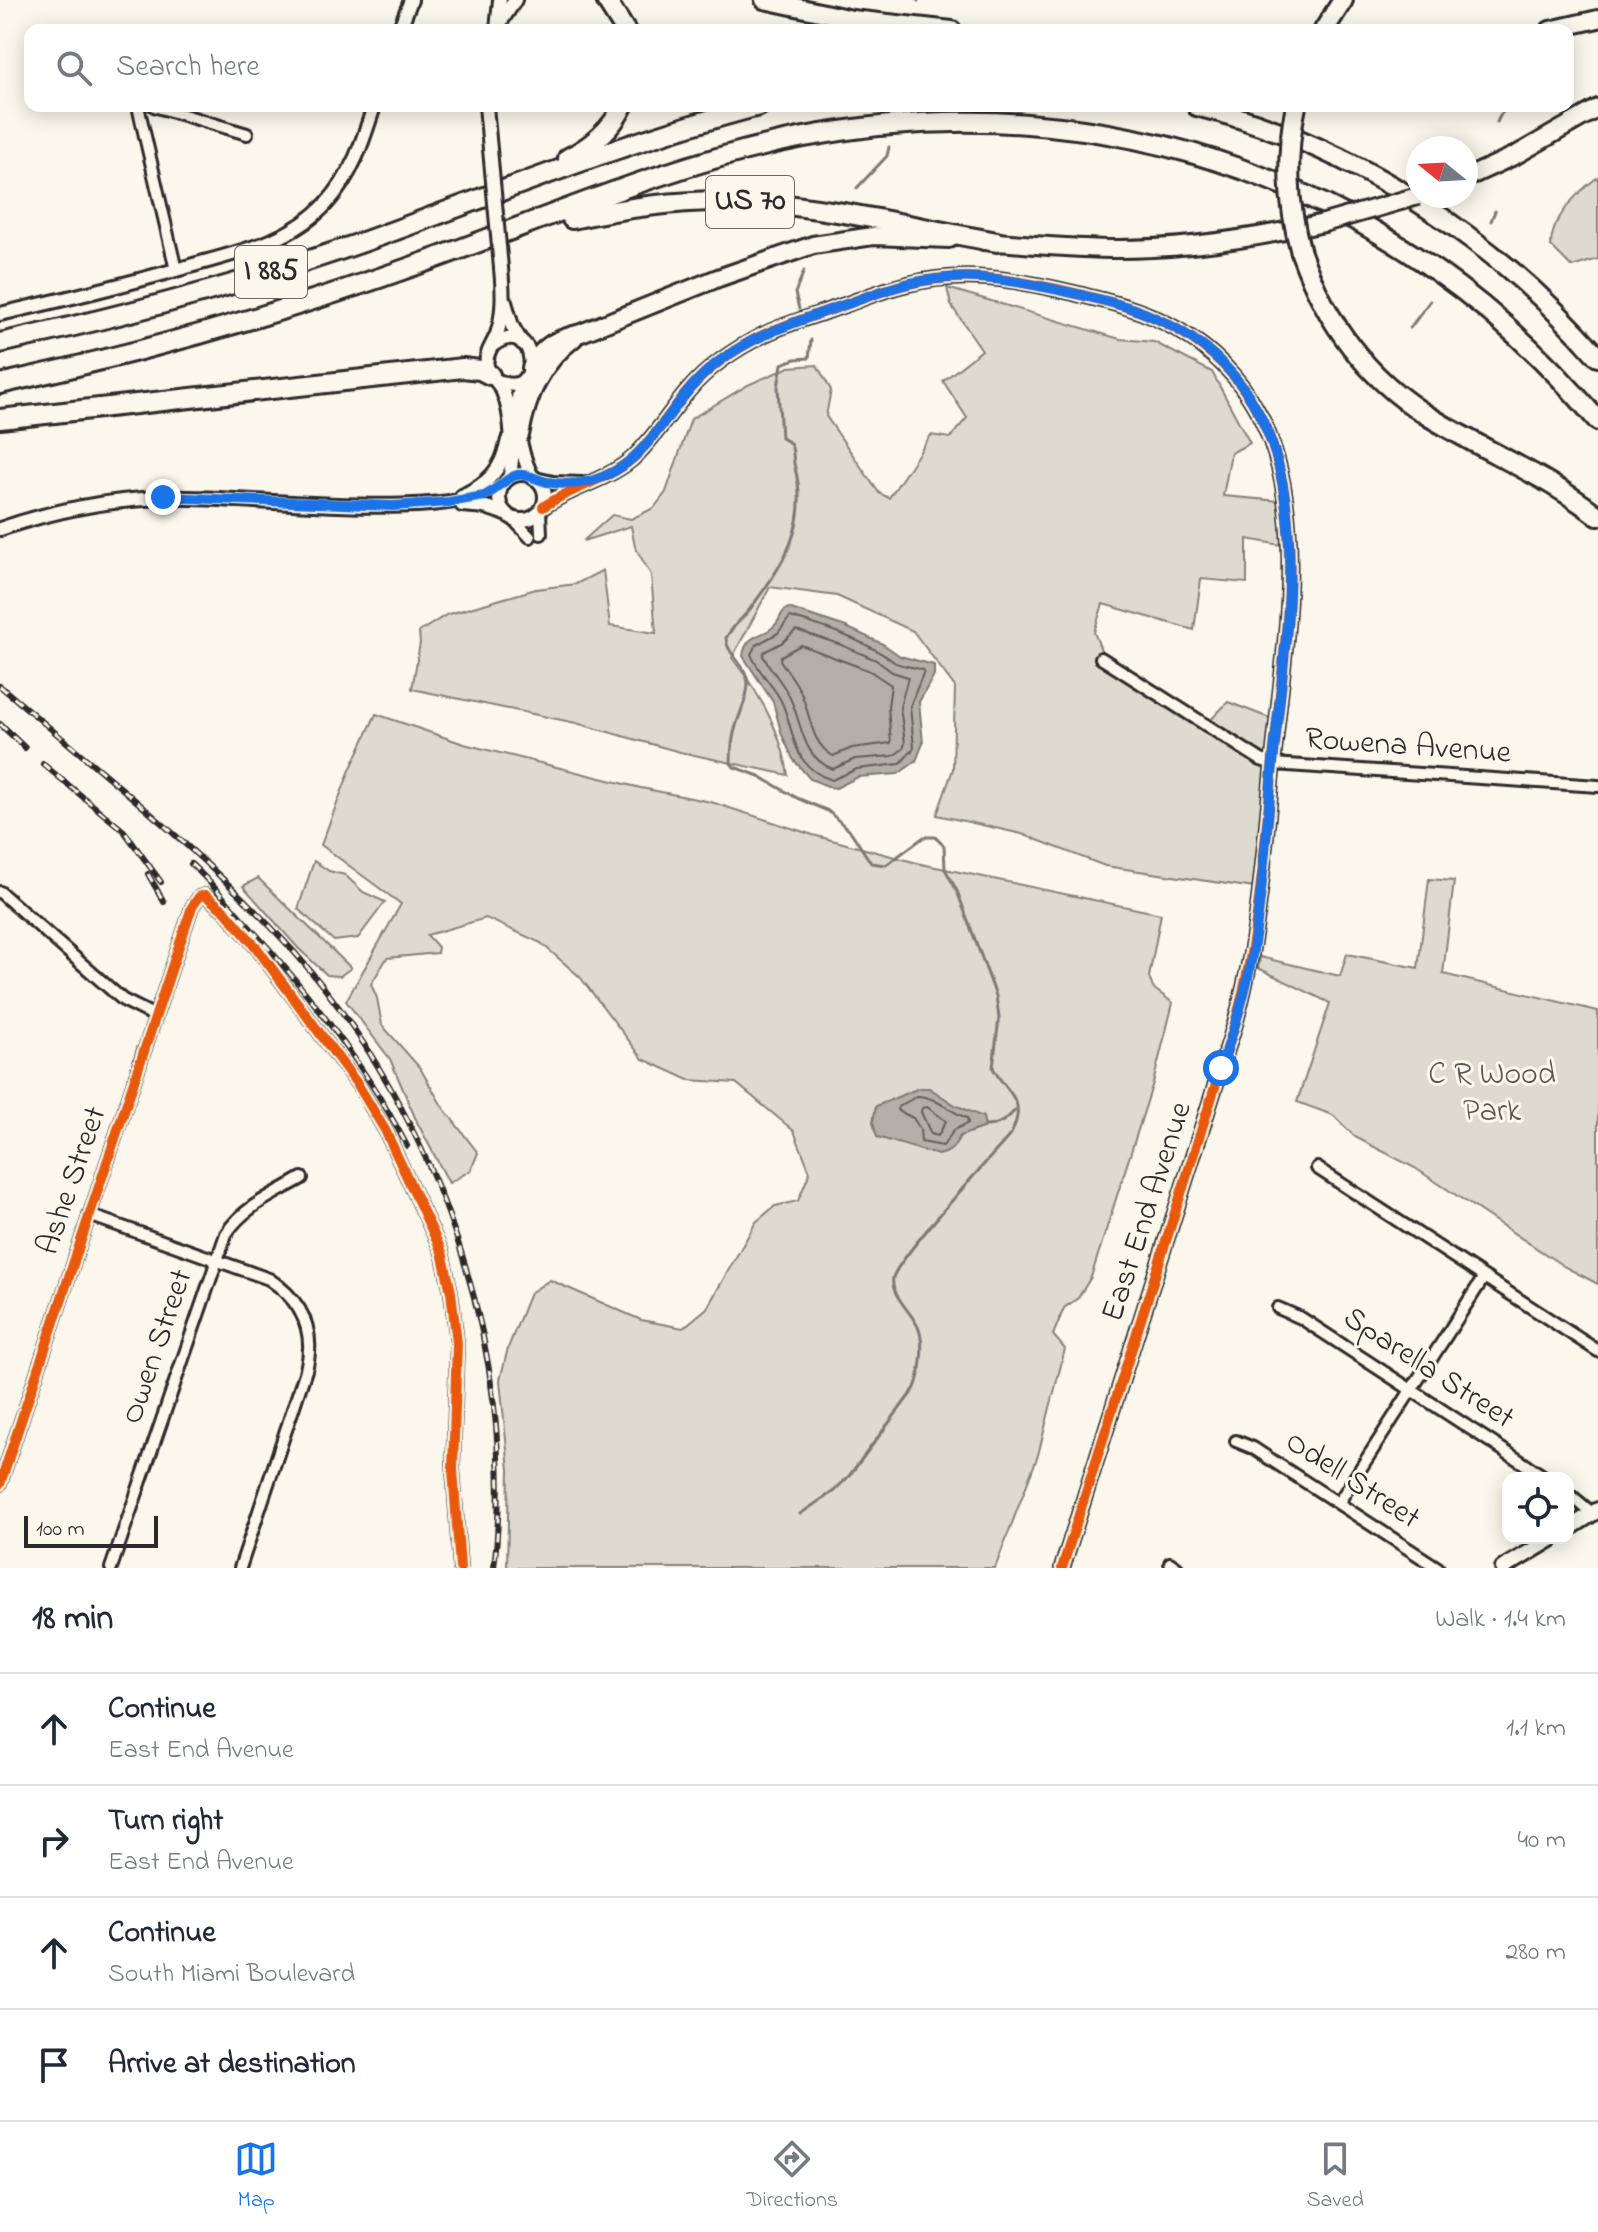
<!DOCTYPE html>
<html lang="en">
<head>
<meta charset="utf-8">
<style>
  body { margin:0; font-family:"Indie Flower",sans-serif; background:#f2f2f3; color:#1f2937 }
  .controls { position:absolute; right:24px; bottom:24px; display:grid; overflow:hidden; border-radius:16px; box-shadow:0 4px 20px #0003 }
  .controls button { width:72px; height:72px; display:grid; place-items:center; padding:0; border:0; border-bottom:2px solid #e0e1e3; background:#fff; color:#1f2937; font:40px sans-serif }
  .compass { position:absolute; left:1406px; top:136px; width:72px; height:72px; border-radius:50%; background:#fff; box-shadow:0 4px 20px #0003; rotate:288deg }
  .scale { position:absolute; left:24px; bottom:20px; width:134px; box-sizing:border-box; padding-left:8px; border:4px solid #2b2b2b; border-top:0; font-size:22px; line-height:28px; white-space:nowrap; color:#2b2b2b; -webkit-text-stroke:6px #fbf7ec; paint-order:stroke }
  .stop { position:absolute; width:24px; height:24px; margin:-18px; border:6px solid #1a73e8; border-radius:50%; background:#fff }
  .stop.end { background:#1a73e8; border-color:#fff; box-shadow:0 2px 8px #0008 }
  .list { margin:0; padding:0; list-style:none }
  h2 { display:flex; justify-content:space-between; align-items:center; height:104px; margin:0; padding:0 32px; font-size:34px }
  h2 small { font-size:26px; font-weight:400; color:#747a83 }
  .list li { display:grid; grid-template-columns:52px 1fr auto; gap:24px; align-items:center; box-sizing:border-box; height:112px; padding:0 32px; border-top:2px solid #e0e1e3 }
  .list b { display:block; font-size:30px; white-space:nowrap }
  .list p { margin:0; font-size:26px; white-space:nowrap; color:#747a83 }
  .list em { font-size:26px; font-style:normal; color:#747a83 }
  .icon { flex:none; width:44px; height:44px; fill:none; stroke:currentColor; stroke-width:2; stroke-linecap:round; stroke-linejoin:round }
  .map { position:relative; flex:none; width:1598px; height:1568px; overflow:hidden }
  .search { position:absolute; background:#fff; box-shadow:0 4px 20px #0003; left:24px; right:24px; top:24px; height:88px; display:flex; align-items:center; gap:20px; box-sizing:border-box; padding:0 28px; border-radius:16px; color:#747a83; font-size:30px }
  .sheet { height:552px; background:#fff }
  nav { display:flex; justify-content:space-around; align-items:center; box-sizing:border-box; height:112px; border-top:2px solid #e0e1e3; background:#fff; font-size:22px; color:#747a83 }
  nav a { display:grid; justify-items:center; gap:4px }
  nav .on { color:#1a73e8 }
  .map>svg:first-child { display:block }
  .green { fill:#dddad0; stroke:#84827e; stroke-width:2 }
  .water { fill:#b1afa7; stroke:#7b7a75; stroke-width:2 }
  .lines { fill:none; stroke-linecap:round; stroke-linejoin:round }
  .shore { stroke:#61605d; stroke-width:2 }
  .stream { stroke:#7b7a75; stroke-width:3 }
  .minor-casing { stroke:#2b2b2b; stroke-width:16 }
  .tertiary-casing { stroke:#2b2b2b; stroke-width:18 }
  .secondary-casing { stroke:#2b2b2b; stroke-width:20 }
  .trunk-casing { stroke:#2b2b2b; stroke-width:22 }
  .motorway-casing { stroke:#2b2b2b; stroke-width:24 }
  .minor { stroke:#fbf7ec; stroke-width:10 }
  .tertiary { stroke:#fbf7ec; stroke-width:12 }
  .secondary { stroke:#fbf7ec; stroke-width:14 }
  .trunk { stroke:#fbf7ec; stroke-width:16 }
  .motorway { stroke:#fbf7ec; stroke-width:18 }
  .rail-casing { stroke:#2b2b2b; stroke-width:6 }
  .rail { stroke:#fbf7ec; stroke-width:3; stroke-dasharray:9; stroke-linecap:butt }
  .tertiary-bridge-casing { stroke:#2b2b2b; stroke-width:18; stroke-linecap:butt }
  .trunk-bridge-casing { stroke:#2b2b2b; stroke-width:22; stroke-linecap:butt }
  .motorway-bridge-casing { stroke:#2b2b2b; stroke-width:24; stroke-linecap:butt }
  .tertiary-bridge { stroke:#fbf7ec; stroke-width:12 }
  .trunk-bridge { stroke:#fbf7ec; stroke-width:16 }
  .motorway-bridge { stroke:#fbf7ec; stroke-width:18 }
  .cycleway-casing { stroke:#fbf7ec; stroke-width:15 }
  .cycleway { stroke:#e8590c; stroke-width:10 }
  .route { stroke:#1a73e8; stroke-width:10 }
  .labels { text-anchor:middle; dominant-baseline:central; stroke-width:6; stroke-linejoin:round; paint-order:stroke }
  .shield { fill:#fbf7ec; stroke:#696865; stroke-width:2 }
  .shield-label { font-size:30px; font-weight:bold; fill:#2b2b2b }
  .street-label { font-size:32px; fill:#2b2b2b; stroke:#fbf7ec }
  .park-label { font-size:32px; fill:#585754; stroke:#fbf7ec }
</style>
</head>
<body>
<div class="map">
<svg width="1598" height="1568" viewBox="0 0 1598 1568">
  <rect width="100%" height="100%" fill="#fbf7ec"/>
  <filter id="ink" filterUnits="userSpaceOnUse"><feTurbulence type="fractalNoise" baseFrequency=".0125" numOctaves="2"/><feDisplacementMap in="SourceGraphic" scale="16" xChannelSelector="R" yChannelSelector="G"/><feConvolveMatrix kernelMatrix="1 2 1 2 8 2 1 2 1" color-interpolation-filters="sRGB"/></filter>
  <g filter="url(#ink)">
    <g class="green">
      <path d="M1598,177V259L1572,267L1551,246C1551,219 1577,192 1598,177Z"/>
      <path d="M947,288L1120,339L1154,342L1212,372L1250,443L1231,453L1223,496L1280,501L1281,545L1247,539V583L1201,579L1194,630L1103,604L1094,632L1107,665L1204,727L1228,702L1272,719L1255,888L1105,866L1022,834L937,815L953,769L955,687L913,631L837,596L770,587L732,658C758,691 782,733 788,775L680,752L576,723L412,689L420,643L419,632L446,615L536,589L576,584L603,570L610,626L656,633L651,575L635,547L631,526L583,541L612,515L631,519L654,508L666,492L691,419L748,385L789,367L817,365L831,390L826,416L879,493L889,498L931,435L950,438L967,418L943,381L982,350L951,305Z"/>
      <polygon points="376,714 464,744 641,788 711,802 813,835 921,864 1161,914 1149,977 1153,988 1173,1003 1153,1083 1091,1277 1078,1298 1064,1308 1053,1335 1065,1349 1038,1455 995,1568 507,1568 509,1470 500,1380 508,1348 530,1293 550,1280 641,1320 683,1328 707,1308 756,1222 775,1206 798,1201 810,1172 794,1131 736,1083 689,1080 643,1059 580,977 541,943 486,918 427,935 438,947 437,953 387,958 371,984 377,998 382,1025 420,1068 442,1106 478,1153 471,1170 449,1183 417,1122 390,1059 346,1001 401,904 321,845 350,770"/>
      <polygon points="314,861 329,871 345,875 363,892 385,902 358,938 334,941 298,909"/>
      <polygon points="258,878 351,968 340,976 327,975 298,948 243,886"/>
      <polygon points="1429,879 1454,881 1443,974 1598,1011 1598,1284 1565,1267 1415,1168 1355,1137 1333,1115 1297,1102 1330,1003 1258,968 1260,957 1340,976 1347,954 1418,968"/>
    </g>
    <g class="water">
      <path d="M788,608L846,627L883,644L900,656L934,665V675L919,702L923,743L916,761L898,774L858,777L836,788L830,787L810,779L793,759L782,735L773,702L743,656C746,632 765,638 776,624C782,617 779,613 788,608Z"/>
      <path d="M919,1088H929L955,1105L983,1117L985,1127L960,1136C954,1147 951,1153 938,1155L877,1137L873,1122L876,1106Z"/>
    </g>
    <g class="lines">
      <g class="shore">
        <path d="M790,617C822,626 868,642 894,662C902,667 916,666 924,671L910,706L914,748L900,764L857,769L832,780C787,765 797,728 779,697C770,682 757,670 751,654L756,645L778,633Z"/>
        <path d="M796,630L839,644L876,660L892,672L908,677L900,707L905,743L903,749L893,756L855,759L833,769C799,756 803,720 788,694C781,680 770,669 763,656L764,652L783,642Z"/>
        <path d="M801,645L870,671L891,685L888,707L891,743L852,748L833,756C810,743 811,715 801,693C796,681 787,671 780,660L781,656Z"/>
        <path d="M917,1096C935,1096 950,1112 967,1118L968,1123L954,1130L943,1146L921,1142L920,1129L913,1118L897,1110L898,1107Z"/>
        <polygon points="927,1107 946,1121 938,1136 931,1134 921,1112 922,1108"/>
      </g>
      <g class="stream">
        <polyline points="918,1 918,0"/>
        <polyline points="1497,122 1501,114 1510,106"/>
        <polyline points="857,188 887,156 889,147"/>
        <polyline points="1491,221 1495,211"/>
        <polyline points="799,309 795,293 804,271"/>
        <polyline points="1410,328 1430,301"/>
        <polyline points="128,1079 138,1047"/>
        <path d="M985,1126C998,1126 1007,1120 1015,1110"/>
        <polyline points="42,1339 121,1101"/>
        <path d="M800,1514L834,1491L849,1476L915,1388C921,1373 925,1342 918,1327C912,1312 890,1295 893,1278C896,1260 992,1156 1011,1134C1028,1098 1008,1096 993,1068L999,1018L996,996L957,891L945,869L944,846L935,837H924L886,865L871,863L851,832L828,811L797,798L759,776L734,767L731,763C731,751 732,738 736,726C740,712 748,698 748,683C747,665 726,654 726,638C732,627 742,619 750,609C783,565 810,525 795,468C791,454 797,443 781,438L778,387L782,364L795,359L809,358L811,340"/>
      </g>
      <g class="minor-casing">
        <g id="minor">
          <polyline points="138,106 176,270"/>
          <polyline points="154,106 247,134"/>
          <polyline points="540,511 541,534"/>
          <polyline points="512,518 530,537"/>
          <polyline points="1101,658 1261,760 1273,764 1598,786"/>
          <polyline points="0,892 123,1000 155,1016"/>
          <polyline points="1317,1168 1598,1351"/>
          <path d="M89,1215L269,1279C302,1301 316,1331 306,1370L240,1568"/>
          <polyline points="1278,1308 1301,1318 1546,1478"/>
          <polyline points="1236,1441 1253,1448 1438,1568"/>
          <polyline points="0,1484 192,907 199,897 205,895 225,911 256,947 358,1085 385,1130 442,1252 451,1292 457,1343 453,1469 460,1568"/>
          <polyline points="1568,1493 1592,1513"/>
          <polyline points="1339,1502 1484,1277"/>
          <polyline points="1170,1563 1177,1568"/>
          <path d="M111,1568L226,1234C244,1206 275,1194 302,1178"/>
        </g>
      </g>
      <g class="tertiary-casing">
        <g id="tertiary">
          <polyline points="497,28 515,0"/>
          <polyline points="497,29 500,0"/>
          <polyline points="399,30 411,0"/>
          <polyline points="486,106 491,160"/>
          <path d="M501,268C503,290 504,310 498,331C495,343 484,353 487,366C489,376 499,382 503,392C512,412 515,459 509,478"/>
          <polyline points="505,302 512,326 522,343"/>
          <path d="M0,314C62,300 123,285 183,268C234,253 288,244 326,204C352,176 363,141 374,106"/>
          <path d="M493,345C539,312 546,406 496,380"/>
          <path d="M524,379C510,407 519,450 532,477"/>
          <circle cx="522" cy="497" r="23"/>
          <polyline points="535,479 553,483 582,484"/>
          <path d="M462,496C489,483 502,470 508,440"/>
          <polyline points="462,505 486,507 506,514"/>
          <path d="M543,507C571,487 606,481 632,459C654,439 669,413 688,391C708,367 735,349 763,335C787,323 814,316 839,307C862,299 884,289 908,284C966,270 1018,280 1074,293C1100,300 1127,305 1151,316C1328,395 1291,587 1275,742C1265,836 1261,932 1235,1024L1062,1568"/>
          <path d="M0,529C52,511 106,500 161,498C236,494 451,526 503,484"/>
        </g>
      </g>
      <g class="secondary-casing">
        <g id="secondary">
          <polyline points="1568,1529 1598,1510"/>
          <polyline points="1503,1568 1553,1538"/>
        </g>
      </g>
      <g class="trunk-casing">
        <g id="trunk">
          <polyline points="764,0 852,19 952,30"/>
          <polyline points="1550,30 1598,19"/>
          <polyline points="1466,178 1516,155 1598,108"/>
          <path d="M984,241C1029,244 1073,249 1118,249C1188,249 1256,238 1324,223"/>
          <path d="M531,368C543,344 557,339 581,333L718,278L813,245L873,236L949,239"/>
          <path d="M520,435C527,396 541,363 574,338"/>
        </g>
      </g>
      <g class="motorway-casing">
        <g id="motorway">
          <polyline points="606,0 625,30"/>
          <polyline points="1324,30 1343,0"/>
          <path d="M1197,106C1352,145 1494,237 1598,357"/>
          <path d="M568,158C592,146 611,130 623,106"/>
          <path d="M572,219C632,206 694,198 755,202C837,208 917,228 997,242"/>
          <path d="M1301,253C1325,320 1365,376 1425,414C1483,451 1543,473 1598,516"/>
          <path d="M0,343C123,316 244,284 363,242C494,195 624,141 759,106"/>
          <path d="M0,384C145,352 286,312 425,262C550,217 674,162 804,137C1106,80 1401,184 1598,421"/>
          <polyline points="0,419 463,368 480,370 490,375"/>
        </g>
      </g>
      <use href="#minor" class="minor"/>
      <use href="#tertiary" class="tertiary"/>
      <use href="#secondary" class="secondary"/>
      <use href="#trunk" class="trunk"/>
      <use href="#motorway" class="motorway"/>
      <g class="rail-casing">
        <g id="rail">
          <path d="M0,686C101,772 206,854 295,953C437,1113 520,1355 494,1568"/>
          <polyline points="0,724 25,748"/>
          <polyline points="43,764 124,831 161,882"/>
          <path d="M191,864C211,882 228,903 246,923C307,990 365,1065 407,1146"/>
          <polyline points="148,874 164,902"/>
        </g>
      </g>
      <use href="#rail" class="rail"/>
      <g class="tertiary-bridge-casing">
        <polyline id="tertiary-bridge" points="491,160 501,268"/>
      </g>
      <g class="trunk-bridge-casing">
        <polyline id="trunk-bridge" points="1324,223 1418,196"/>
      </g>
      <g class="motorway-bridge-casing">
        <path id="motorway-bridge" d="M1296,106C1285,155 1288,205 1301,253"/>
      </g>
      <use href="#tertiary-bridge" class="tertiary-bridge"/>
      <use href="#trunk-bridge" class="trunk-bridge"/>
      <use href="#motorway-bridge" class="motorway-bridge"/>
      <g class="cycleway-casing">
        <g id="cycleway">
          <path d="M543,507C571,487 606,481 632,459C654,439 669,413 688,391C708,367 735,349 763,335C787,323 814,316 839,307C862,299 884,289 908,284C966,270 1018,280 1074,293C1100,300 1127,305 1151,316C1328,395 1291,587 1275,742C1265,836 1261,932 1235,1024L1062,1568"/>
          <polyline points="0,1484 192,907 199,897 205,895 225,911 256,947 358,1085 385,1130 442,1252 451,1292 457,1343 453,1469 460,1568"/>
        </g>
      </g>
      <use href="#cycleway" class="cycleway"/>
    </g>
  </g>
  <g class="lines" filter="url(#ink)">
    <path class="route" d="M163,497L393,506L449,502L484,496C496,491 505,478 517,475C527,473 537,480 547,482C570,486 594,483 615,471C651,450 670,408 699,379C738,339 793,323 844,305C867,297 888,288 911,283C971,270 1024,282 1082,295C1104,301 1128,305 1149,315C1331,393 1290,595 1274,752C1267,822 1263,893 1251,962C1245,998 1232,1033 1221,1068"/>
  </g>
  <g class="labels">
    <g class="shield">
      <rect x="706" y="176" width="88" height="52" rx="6"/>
      <rect x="235" y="246" width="72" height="52" rx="6"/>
    </g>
    <g class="shield-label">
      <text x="750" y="202">US 70</text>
      <text x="271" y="272">I 885</text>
    </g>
    <g class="street-label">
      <text transform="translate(1408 747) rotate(4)">Rowena Avenue</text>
      <text transform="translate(73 1181) rotate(-71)">Ashe Street</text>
      <text transform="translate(1148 1212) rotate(-72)">East End Avenue</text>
      <text transform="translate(158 1347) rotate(-71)">Owen Street</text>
      <text transform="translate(1428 1369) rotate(33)">Sparella Street</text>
      <text transform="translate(1352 1481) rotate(33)">Odell Street</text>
    </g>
    <g class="park-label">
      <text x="1492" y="1075">C R Wood<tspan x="1492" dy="37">Park</tspan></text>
    </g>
  </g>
</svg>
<div class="controls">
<button><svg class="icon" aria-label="locate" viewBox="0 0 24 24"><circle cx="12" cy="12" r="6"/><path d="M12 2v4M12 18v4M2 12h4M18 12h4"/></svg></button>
</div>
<svg class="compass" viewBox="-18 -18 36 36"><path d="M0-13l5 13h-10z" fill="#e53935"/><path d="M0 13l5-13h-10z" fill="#747a83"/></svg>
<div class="scale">100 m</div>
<div class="stop" style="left:1221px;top:1068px"></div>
<div class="stop end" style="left:163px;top:497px"></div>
<div class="search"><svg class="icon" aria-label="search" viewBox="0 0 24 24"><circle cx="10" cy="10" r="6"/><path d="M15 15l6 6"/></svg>Search here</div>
</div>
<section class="sheet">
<h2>18 min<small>Walk · 1.4 km</small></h2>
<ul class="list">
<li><svg class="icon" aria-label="ahead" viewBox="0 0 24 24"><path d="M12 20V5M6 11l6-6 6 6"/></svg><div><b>Continue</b><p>East End Avenue</p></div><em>1.1 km</em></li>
<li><svg class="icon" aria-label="right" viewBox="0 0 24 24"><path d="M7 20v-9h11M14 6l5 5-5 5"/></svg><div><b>Turn right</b><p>East End Avenue</p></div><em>40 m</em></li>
<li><svg class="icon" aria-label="ahead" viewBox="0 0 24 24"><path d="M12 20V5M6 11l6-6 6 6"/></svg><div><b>Continue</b><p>South Miami Boulevard</p></div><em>280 m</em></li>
<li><svg class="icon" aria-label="arrive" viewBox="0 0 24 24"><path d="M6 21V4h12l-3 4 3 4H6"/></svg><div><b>Arrive at destination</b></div></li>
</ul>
</section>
<nav>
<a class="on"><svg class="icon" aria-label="map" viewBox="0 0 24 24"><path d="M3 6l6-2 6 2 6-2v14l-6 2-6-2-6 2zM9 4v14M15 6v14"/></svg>Map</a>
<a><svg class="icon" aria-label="directions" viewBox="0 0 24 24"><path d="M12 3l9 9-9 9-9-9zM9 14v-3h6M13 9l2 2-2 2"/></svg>Directions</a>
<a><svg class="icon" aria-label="saved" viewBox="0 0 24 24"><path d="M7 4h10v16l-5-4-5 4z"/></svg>Saved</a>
</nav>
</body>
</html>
